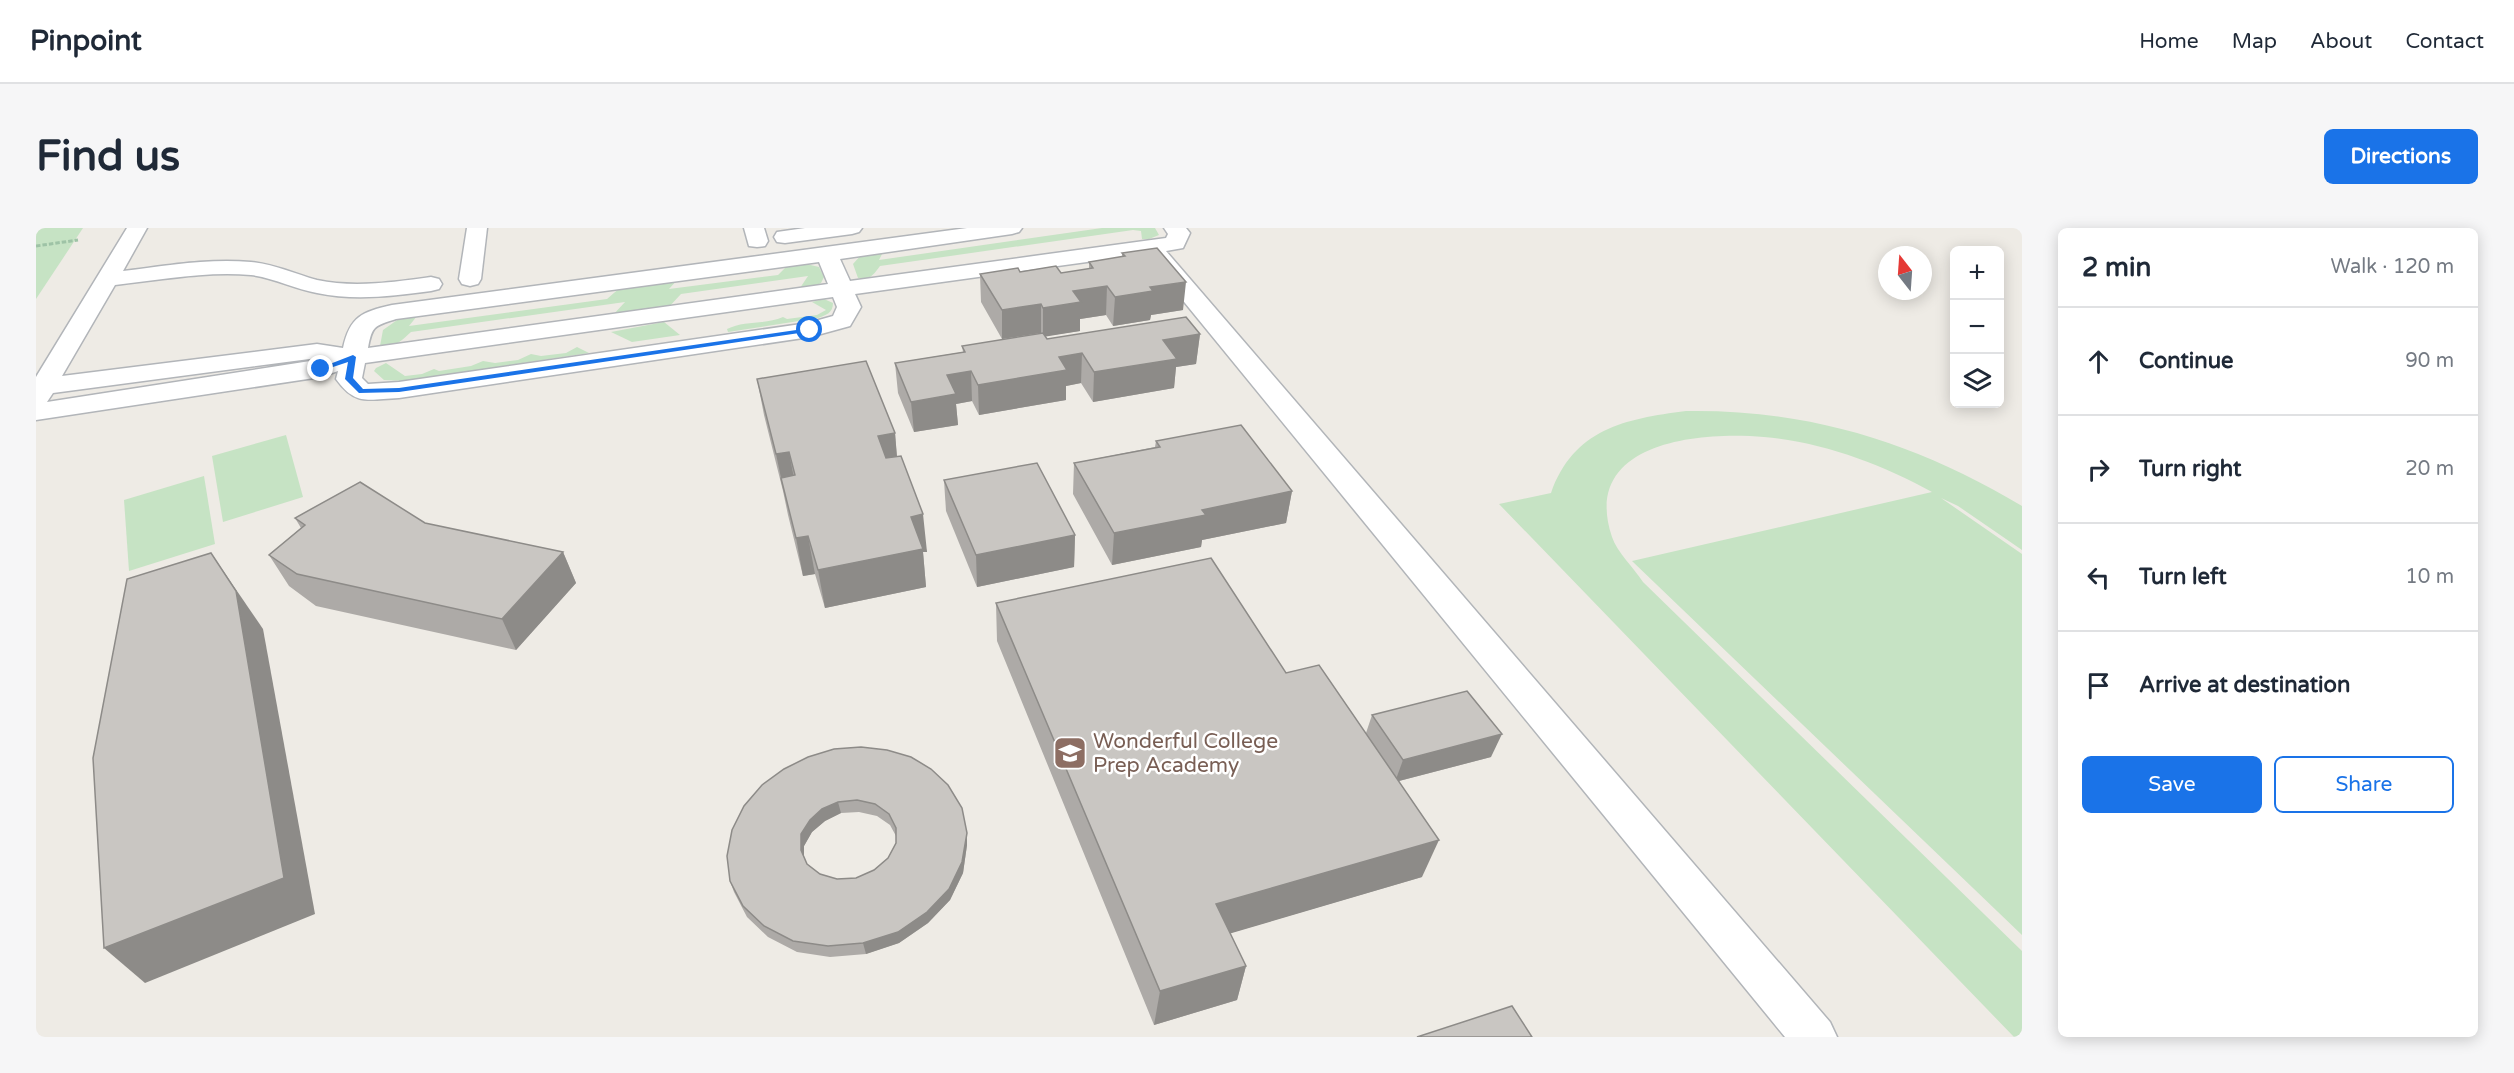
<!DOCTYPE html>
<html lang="en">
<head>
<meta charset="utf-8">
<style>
  body { margin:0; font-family:"Varela Round",sans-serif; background:#f6f6f7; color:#1f2937 }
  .controls { position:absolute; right:18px; top:18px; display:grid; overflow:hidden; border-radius:9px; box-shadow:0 3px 15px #0003 }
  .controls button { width:54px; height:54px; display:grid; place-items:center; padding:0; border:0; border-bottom:2px solid #e0e1e3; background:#fff; color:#1f2937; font:30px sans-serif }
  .compass { position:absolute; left:1842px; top:18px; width:54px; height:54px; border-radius:50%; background:#fff; box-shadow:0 3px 15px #0003; rotate:343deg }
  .stop { position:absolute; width:18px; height:18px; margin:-14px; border:4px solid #1a73e8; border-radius:50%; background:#fff }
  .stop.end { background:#1a73e8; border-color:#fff; box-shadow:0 2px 6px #0008 }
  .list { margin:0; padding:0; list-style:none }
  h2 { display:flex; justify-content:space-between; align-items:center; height:78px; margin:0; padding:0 24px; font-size:26px }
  h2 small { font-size:20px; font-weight:400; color:#747a83 }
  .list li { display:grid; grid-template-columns:39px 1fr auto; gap:18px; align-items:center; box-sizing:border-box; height:108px; padding:0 24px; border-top:2px solid #e0e1e3 }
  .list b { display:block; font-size:22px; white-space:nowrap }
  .list em { font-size:20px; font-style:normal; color:#747a83 }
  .actions { display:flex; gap:12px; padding:18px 24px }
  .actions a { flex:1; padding:14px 0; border:2px solid #1a73e8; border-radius:9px; text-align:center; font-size:21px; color:#1a73e8 }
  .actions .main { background:#1a73e8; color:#fff }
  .icon { flex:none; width:33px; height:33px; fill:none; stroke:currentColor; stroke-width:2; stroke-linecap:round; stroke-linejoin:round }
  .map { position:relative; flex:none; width:1986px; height:809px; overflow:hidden; border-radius:9px }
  header { display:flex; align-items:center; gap:36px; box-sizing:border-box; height:84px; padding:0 30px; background:#fff; border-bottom:2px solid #e0e1e3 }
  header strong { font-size:28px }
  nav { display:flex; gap:33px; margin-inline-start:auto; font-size:21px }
  .intro { display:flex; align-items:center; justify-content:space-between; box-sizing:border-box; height:144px; padding:0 36px }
  h1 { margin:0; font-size:42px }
  .button { padding:15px 27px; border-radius:9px; background:#1a73e8; color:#fff; font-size:21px; font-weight:700 }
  main { display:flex; gap:36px; padding:0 36px }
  aside { flex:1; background:#fff; border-radius:9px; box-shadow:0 3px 15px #0003 }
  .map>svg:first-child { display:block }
  .green { fill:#c6e3c4 }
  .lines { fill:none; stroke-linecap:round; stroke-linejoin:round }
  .minor-casing { stroke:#b2b5b9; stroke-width:3 }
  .path { stroke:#9ec3a6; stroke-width:3; stroke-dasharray:4.5 2; stroke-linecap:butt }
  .minor { fill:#fff; fill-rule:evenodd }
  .wall { fill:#adaaa7; fill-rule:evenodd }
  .shaded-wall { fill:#8d8b88 }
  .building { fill:#c9c6c2; stroke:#8d8b88; stroke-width:1.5; fill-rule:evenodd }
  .route { fill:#1a73e8 }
  .labels { text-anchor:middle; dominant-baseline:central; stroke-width:5; stroke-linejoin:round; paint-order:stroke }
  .education-label { font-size:21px; fill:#785e54; stroke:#fff; text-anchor:start }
</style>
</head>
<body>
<header>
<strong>Pinpoint</strong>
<nav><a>Home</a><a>Map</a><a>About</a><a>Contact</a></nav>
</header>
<div class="intro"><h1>Find us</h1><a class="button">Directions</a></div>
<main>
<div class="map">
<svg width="1986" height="809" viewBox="0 0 1986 809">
  <rect width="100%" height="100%" fill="#eeebe5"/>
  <g class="green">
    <polygon points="0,0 47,0 0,71"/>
    <path d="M1066,0H1119L1123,7L1113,11H1106L1105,3L1097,2L844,38C838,46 834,53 822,50L817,36L825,27L847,24L843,32Z"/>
    <path d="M766,35L783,39L788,49L785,55L777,59L764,60L772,48L645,66L632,80L576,88L589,74L375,104C366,112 356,123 344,118L347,102L364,90L381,88L373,98L571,71L586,58L642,51L633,61L742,47L753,36Z"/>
    <path d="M788,71L797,75C797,85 790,87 782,90L692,104L691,101C708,92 728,97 747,89L751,91L781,87L790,82L776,74Z"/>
    <polygon points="628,94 644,107 596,114 575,104"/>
    <polygon points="541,119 553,125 369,153 348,152 338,143 340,140 350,135 369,148 386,146 398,141 403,143 435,138 447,133 459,135 482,132 495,126 505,128 530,125"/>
    <path d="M1650,183C1773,181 1881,215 1986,278V322L1922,278L1905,270L1986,326V707L1596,333L1896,264C1845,236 1786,214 1728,209C1663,203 1544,214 1576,309C1581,324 1598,340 1607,354L1986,723V809H1978L1463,276L1515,265C1538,201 1588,191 1650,183Z"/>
    <polygon points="250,207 267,269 187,294 176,228"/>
    <polygon points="168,248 179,316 93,343 88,272"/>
  </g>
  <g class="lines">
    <g class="minor-casing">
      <g id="minor">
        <path d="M91,0H111L87,43C129,38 172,30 215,34C238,36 259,46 281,52C318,60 358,54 395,49L403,51L406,56L403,61L395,63C357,68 319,73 281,65C259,61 238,50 215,47C169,43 124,52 79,57L26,148L281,116L307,120C314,88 326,84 356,77L931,0H986L983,4L976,6L804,31L814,53L1130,10L1132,6L1128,0H1150L1154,5L1147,20L1130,23L1794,794L1801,809H1749L1109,26L819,66L825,79L814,98L774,109L363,170C333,171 320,179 300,151L302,143L285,149L0,192V149ZM783,34L792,56L332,120C336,97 339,98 360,91ZM797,69L801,79L797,88L772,95L363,154L332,156L326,150L329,135ZM281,130L287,131L11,174L17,165Z"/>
        <polygon points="431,0 451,0 445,51 442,56 434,58 426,56 423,51"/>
        <polygon points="708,0 728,0 732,13 729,18 721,19 713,18"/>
        <polygon points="769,0 826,0 823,4 816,6 749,15 741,14 738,9 741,4"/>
      </g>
    </g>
    <polyline class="path" points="0,18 42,12"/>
    <use href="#minor" class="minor"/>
  </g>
  <g class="wall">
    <polygon points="1086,25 1147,82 1115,87 1114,92 1077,98 1070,87 1044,91 1044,103 1009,108 1011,111 1164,106 1160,136 1140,139 1138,160 1057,174 1045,155 1030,158 1030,172 943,187 936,173 920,176 922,197 878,204 862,165 859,135 927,124 926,118 1005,106 1005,105 966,111 945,74 944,46 984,44 1025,45 1053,41 1053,34 1086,29"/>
    <polygon points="721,151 859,205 861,229 891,324 887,324 890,359 789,380 779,346 767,348 752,287 747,263 728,187"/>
    <polygon points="1120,213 1256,263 1250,295 1166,312 1165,319 1076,337 1037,266 1038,235 1119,219"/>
    <polygon points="908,252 1039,307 1038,339 941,359 910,283"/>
    <polygon points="259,290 389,295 527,324 540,355 480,422 280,378 253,358 233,327 265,300"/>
    <polygon points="960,375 1250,445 1330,505 1336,487 1455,529 1363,553 1386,649 1194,705 1210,738 1201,772 1118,797 961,413"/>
    <path d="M748,541L931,605V617L927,645L914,672L892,695L863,715L830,726L794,729L761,724L732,709L711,689L698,664L694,653ZM823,584L841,588L854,597L860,608V615L852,630L838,642L820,650L801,651L784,646L771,636L768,629V618L776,604L789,593L805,585Z"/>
  </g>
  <g class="shaded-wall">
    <polygon points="1150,54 1147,82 1115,87 1114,92 1077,98 1079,69 1114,59"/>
    <polygon points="1071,58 1070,87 1044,91 1044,103 1007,109 1007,80 1037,63"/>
    <polygon points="1005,76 1005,105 966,111 966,82"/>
    <polygon points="1164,106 1160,136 1140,139 1138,160 1057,174 1058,144 1127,112"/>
    <polygon points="1046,125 1045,155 1030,158 1030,172 943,187 942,157 1023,129"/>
    <polygon points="935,143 936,173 920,176 922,197 878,204 875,174 911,147"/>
    <polygon points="859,205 862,242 846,245 842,208"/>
    <polygon points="753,224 760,261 745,250 740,226"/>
    <polygon points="1256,263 1250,295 1166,312 1165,319 1076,337 1078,305 1166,282"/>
    <polygon points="887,286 891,324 887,324 890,359 789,380 782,342 875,289"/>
    <polygon points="1039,307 1038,339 941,359 940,327"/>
    <polygon points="772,308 779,346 767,348 760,310"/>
    <polygon points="527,324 540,355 480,422 466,391"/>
    <polygon points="175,325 227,401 279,686 109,755 68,720"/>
    <polygon points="1466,506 1455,529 1359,554 1367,532"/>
    <polygon points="802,574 805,585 789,593 776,604 768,618 768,633 765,622 765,606 774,592 786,581"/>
    <polygon points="931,605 931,617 927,645 914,672 892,695 863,715 830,726 827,715"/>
    <polygon points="1403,612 1386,649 1172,712 1180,676"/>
    <polygon points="1210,738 1201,772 1118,797 1124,763"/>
  </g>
  <g class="building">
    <polygon points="1121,20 1150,54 1114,59 1117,63 1079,69 1071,58 1037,63 1045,74 1007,80 1005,76 966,82 944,46 982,40 984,44 1020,38 1025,45 1057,40 1053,34 1089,28 1086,25"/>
    <polygon points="1150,89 1164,106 1127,112 1141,131 1058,144 1046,125 1023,129 1031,142 942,157 935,143 911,147 920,166 875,174 859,135 929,124 926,118 1007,105 1011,111"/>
    <polygon points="830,133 859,205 842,208 850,230 865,228 887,286 875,289 887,321 782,342 772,308 760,310 745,250 759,247 753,224 740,226 721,151"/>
    <polygon points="1205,197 1256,263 1166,282 1170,287 1078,305 1038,235 1124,219 1120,213"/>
    <polygon points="1001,235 1039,307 940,327 908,252"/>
    <polygon points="324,254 389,295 527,324 466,391 261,346 233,327 269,297 259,290"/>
    <polygon points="175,325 200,363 248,650 68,720 57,530 91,351"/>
    <polygon points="1175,330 1250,445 1283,437 1403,612 1180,676 1210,738 1124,763 960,375"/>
    <polygon points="1431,463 1466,506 1367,532 1336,487"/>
    <path d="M825,519L851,522L875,529L895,541L912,557L926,580L931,605L926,634L913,661L891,684L862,704L827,715L792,718L757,713L728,698L707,678L694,653L691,628L696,602L708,578L726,557L748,541L772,529L798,521ZM821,572L839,576L853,586L860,600V615L852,630L838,642L820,650L801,651L784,646L771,636L765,622V606L774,592L786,581L802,574Z"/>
    <polygon points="1476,778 1496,809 1381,809"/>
  </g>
  <polygon class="route" points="774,100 777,103 363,164 323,165 309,151 312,134 285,143 281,141 317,127 320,129 317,150 327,161 363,160"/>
  <defs>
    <g id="school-square" transform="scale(1.725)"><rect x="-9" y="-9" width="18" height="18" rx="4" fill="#8d6e63" stroke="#fff"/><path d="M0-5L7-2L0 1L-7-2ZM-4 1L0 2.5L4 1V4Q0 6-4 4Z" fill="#fff"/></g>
  </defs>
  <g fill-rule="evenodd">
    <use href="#school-square" x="1034" y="525"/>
  </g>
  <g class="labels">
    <g class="education-label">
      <text x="1057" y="513">Wonderful College<tspan x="1057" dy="24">Prep Academy</tspan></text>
    </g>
  </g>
</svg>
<div class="controls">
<button>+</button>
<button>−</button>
<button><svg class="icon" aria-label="layers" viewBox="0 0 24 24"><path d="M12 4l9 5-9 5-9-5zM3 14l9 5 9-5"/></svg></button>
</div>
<svg class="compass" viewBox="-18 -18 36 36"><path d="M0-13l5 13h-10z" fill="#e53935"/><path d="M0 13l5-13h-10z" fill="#747a83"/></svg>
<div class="stop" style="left:774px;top:102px"></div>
<div class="stop end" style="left:285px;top:141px"></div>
</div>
<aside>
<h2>2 min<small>Walk · 120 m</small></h2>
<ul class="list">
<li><svg class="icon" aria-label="ahead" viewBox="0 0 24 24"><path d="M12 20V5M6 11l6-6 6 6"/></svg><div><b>Continue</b></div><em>90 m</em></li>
<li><svg class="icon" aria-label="right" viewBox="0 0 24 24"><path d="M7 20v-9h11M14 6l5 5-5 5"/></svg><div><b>Turn right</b></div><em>20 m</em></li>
<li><svg class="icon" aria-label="left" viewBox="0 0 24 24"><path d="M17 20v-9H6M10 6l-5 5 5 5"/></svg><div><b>Turn left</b></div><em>10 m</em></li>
<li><svg class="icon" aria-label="arrive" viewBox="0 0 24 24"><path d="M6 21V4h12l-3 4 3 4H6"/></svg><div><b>Arrive at destination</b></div></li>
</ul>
<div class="actions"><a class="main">Save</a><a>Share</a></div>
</aside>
</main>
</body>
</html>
